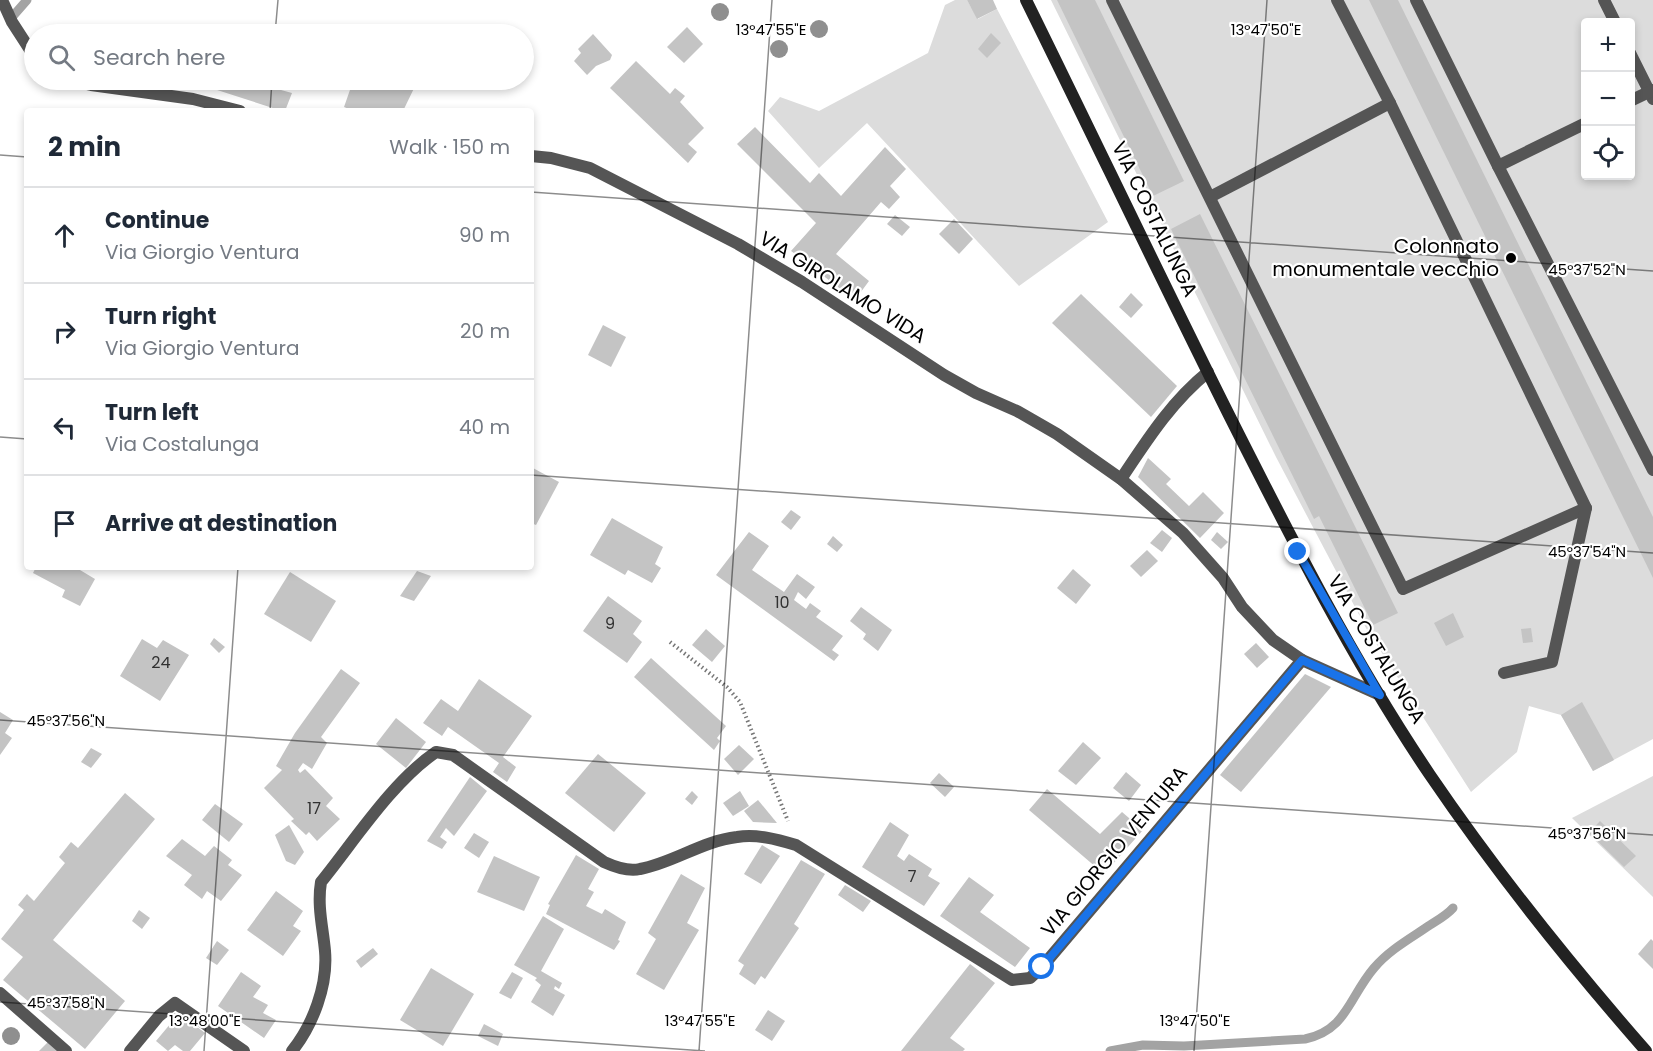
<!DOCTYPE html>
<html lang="en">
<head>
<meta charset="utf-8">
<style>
  body { margin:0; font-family:Poppins,sans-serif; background:#f6f6f7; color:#1f2937 }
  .controls { position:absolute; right:18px; top:18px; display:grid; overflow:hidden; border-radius:6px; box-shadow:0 3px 9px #0003 }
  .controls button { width:54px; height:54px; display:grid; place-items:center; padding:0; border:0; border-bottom:2px solid #e0e1e3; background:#fff; color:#1f2937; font:30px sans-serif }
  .stop { position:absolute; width:18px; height:18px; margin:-14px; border:4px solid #1a73e8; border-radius:50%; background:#fff }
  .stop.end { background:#1a73e8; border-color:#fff; box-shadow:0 2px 6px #0008 }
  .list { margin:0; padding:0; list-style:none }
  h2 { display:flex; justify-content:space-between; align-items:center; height:78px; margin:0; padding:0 24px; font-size:26px }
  h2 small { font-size:20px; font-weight:400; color:#747a83 }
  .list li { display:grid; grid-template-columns:39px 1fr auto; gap:18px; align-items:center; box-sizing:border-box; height:96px; padding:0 24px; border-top:2px solid #e0e1e3 }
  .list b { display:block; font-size:22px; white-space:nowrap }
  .list p { margin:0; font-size:20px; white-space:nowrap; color:#747a83 }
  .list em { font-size:20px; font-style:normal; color:#747a83 }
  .icon { flex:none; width:33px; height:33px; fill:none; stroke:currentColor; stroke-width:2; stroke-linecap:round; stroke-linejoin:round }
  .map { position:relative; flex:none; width:1653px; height:1051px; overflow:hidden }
  .search { position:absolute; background:#fff; box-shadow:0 3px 9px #0003; left:24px; top:24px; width:510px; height:66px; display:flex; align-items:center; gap:15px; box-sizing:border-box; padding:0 21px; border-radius:33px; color:#747a83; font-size:22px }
  .panel { position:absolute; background:#fff; box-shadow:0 3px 9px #0003; left:24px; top:108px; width:510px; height:462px; border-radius:6px }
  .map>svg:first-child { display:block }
  .green { fill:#dcdcdc; fill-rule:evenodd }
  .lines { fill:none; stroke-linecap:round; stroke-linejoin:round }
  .stream { stroke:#a3a3a3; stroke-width:9 }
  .building { fill:#c4c4c4 }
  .path { stroke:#777; stroke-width:4; stroke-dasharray:1.5 3; stroke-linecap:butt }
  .lane { stroke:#555; stroke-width:12 }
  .street { stroke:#555; stroke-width:12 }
  .secondary { stroke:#222; stroke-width:12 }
  .tree { fill:#8f8f8f }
  .route { stroke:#1a73e8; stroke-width:8 }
  .ticks { fill:none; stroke:#000; stroke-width:1.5; stroke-opacity:0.45 }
  .poi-dot { fill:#000; stroke:#fff; stroke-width:2 }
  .labels { text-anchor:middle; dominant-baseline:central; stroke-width:4.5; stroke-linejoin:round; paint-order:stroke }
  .number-label { font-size:16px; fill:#313131 }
  .street-label { font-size:20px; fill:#000; stroke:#fff }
  .poi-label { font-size:20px; fill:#000; stroke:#fff; text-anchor:end }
  .ticks-label { font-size:15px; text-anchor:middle; fill:#000; stroke:#fff; stroke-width:4.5; stroke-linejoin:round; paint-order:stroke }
</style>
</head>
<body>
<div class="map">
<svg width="1653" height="1051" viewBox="0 0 1653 1051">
  <rect width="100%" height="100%" fill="#fff"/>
  <g class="green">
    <polygon points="955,0 967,0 978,19 997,9 1108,222 1019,286 867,123 819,168 768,111 780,97 819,111 928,53 945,5"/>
    <path d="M1051,0H1653V739L1593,771L1561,715L1529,706L1517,752L1471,792L1366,628L1276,457ZM1586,22H1630V176H1586Z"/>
    <polygon points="1653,776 1653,897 1572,818"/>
  </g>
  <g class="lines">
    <g class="stream">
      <polyline points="13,16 27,0"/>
      <path d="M1110,1051L1143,1045L1184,1046L1305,1039C1347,1030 1349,997 1374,968C1389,950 1411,938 1430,925C1438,920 1447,915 1453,908"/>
    </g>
  </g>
  <g class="building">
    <polygon points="967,0 993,0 997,9 977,19"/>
    <polygon points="1057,0 1095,0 1184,181 1153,196"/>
    <polygon points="1369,0 1398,0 1653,517 1653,578"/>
    <polygon points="687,27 703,44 684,63 667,47"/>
    <polygon points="991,33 1001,43 987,58 978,49"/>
    <polygon points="593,34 612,55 610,60 596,66 587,75 574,61 581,53 578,49"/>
    <polygon points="636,61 670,94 675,88 685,96 680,102 704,128 688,144 697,152 688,163 610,88"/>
    <polygon points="186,80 267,80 283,85 281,90 292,93 285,111 282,111"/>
    <polygon points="360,80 418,80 403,111 354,111 344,107 351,87 356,88"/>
    <polygon points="466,80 486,80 476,89"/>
    <polygon points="755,127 810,183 819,173 841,196 885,147 906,169 890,186 900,197 889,209 881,202 836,254 869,281 855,300 817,271 812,276 804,271 810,264 791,251 816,223 737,144"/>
    <polygon points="1200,214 1398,613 1373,625 1319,516 1314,519 1171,229"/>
    <polygon points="895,215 910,227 902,236 887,224"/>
    <polygon points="954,219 973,239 959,254 939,234"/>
    <polygon points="1131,293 1143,305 1131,318 1119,307"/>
    <polygon points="1081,294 1177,386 1151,417 1052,323"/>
    <polygon points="603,325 626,337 611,367 588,355"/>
    <polygon points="1148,458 1171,479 1166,484 1189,506 1203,492 1224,513 1200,538 1138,477"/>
    <polygon points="531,467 559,482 536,525 531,523"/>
    <polygon points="791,510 801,517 791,530 781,522"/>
    <polygon points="612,518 663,547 655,564 661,568 652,583 628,570 625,575 590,555"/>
    <polygon points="1162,530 1172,538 1162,552 1150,543"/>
    <polygon points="749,532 769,546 752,570 784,592 797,574 815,587 806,599 798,592 794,600 806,609 810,603 821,611 816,617 843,636 832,650 839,655 834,661 716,575"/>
    <polygon points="1217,532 1228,542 1221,549 1211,540"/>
    <polygon points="833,536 843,545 837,552 827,544"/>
    <polygon points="1147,550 1158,561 1141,577 1130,566"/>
    <polygon points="36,567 81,567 80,570 95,579 80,606 62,597 65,590 33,573"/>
    <polygon points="1073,569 1091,585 1076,604 1057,588"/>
    <polygon points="417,571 431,576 414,601 400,596"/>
    <polygon points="290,572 336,601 311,642 264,614"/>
    <polygon points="608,596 642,621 633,634 642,642 627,663 583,631"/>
    <polygon points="861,607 892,630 878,651 863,639 866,634 850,621"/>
    <polygon points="1453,613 1464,637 1446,646 1434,623"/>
    <polygon points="1531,628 1533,642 1523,643 1521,629"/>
    <polygon points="706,629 725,646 712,662 692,645"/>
    <polygon points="214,638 225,647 219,653 210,644"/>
    <polygon points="142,639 157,648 163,640 189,655 160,701 120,676"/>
    <polygon points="1256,643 1269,657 1257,668 1244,654"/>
    <polygon points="651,658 726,726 717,738 720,741 714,750 634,677"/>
    <polygon points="341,669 360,683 321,737 327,743 312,769 303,763 298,770 300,773 305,769 333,798 326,806 340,819 317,841 309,832 306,835 291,821 294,819 264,788 282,770 276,766 295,733"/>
    <polygon points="1305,674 1331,687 1241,792 1220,775"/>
    <polygon points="479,679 532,716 503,757 516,767 507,782 493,772 499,763 448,727 442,736 423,723 441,699 458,711"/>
    <polygon points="1582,702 1614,760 1593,771 1561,715"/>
    <polygon points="0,712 13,720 5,733 12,738 0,755"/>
    <polygon points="396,718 426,742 406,768 376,744"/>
    <polygon points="1083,742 1101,758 1076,785 1058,771"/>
    <polygon points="739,745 754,759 738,775 724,759"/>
    <polygon points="91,748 102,754 91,768 81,762"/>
    <polygon points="598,754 646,793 614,832 565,793"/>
    <polygon points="1126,772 1141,785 1129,801 1113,788"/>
    <polygon points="939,773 954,787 945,797 930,783"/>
    <polygon points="470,777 487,791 454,836 446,828 440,837 447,842 442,849 427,841"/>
    <polygon points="1047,789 1100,834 1122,812 1143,830 1104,874 1029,810"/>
    <polygon points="692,791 698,797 692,805 685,799"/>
    <polygon points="740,791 749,806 733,816 723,803"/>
    <polygon points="125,793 155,819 53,940 125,1001 85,1049 3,980 23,957 1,939 24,910 18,905 27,894 34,901 65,863 59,857 71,842 78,848"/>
    <polygon points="758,800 777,823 753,822 744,811"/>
    <polygon points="215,804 243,824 229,842 202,820"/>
    <polygon points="1600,821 1636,856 1624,867 1589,833"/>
    <polygon points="890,822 909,835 897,856 904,861 909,854 932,869 928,876 940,883 924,906 862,867"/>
    <polygon points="289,825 304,852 295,865 286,861 275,835"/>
    <polygon points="474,833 489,842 479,858 464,848"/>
    <polygon points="182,839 205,856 214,846 232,860 228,865 242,875 221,901 207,891 202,899 184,885 192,875 166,856"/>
    <polygon points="762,845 780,856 761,884 744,874"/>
    <polygon points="576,855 599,869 588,889 594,892 586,906 602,914 605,909 626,922 618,940 620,941 614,950 546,914 550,905 548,904"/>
    <polygon points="494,856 540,877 524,911 477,892"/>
    <polygon points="801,860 825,874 794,924 799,928 765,979 761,976 755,985 739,974 744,965 738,961"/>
    <polygon points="681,874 705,888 687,923 699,930 664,990 636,974 656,939 648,933"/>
    <polygon points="969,877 994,895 980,912 1030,948 1015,967 940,916"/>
    <polygon points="845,885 871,901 863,912 838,895"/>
    <polygon points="276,891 303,911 293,926 301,931 283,956 247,930"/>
    <polygon points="139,910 150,918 142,929 132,921"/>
    <polygon points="543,916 564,929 541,971 562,983 559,989 555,986 554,989 565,995 553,1016 531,1002 541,985 535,980 537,978 514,965"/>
    <polygon points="1651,939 1653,941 1653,969 1638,954"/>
    <polygon points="217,941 229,950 217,965 206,958"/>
    <polygon points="373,948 378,954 361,968 356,961"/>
    <polygon points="970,964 995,983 950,1038 965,1049 963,1051 901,1051"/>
    <polygon points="431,968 474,994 443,1046 400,1020"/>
    <polygon points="241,972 261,986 253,997 268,1005 263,1013 276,1020 264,1038 218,1006"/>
    <polygon points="512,972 523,978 511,999 499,993"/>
    <polygon points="768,1010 785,1021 772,1041 755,1030"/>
    <polygon points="183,1016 205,1033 190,1051 183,1051 175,1045 168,1051 156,1041 176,1017"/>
    <polygon points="484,1024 503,1034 498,1046 478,1036"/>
    <polygon points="49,1041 60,1051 39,1051"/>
  </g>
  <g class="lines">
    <polyline class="path" points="670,642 727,687 740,702 788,821"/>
    <g class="lane">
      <polyline points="1112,0 1403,589 1586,508"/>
      <polyline points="1337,0 1390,103 1586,508 1552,662 1504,673"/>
      <polyline points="1416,0 1498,166 1653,470"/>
      <polyline points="1604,0 1615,22"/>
      <polyline points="1630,53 1653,99"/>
      <polyline points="1630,101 1653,90"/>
      <polyline points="1498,166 1586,123"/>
      <polyline points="1210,197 1390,103"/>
      <polyline points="0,993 66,1051"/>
    </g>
    <g class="street">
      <polyline points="2,0 12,22 34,56"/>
      <polyline points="68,80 91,85 193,99 240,111"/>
      <polyline points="531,156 551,158 590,168 738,244 802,282 944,375 976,393 1017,411 1057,434 1121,479 1183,533 1223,578 1242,607 1273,640 1302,660"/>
      <path d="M1121,479C1147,440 1171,402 1208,372"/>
      <polyline points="130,1051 159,1016 175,1003 244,1051"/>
      <path d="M292,1051C313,1025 328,985 325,951C323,928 317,906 321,882C355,840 392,782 436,752L453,755L604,862C615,867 628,872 640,869C673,863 702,841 737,837C757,834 776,839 796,845L1012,980L1030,978L1042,967L1302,660L1380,695"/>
    </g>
    <path class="secondary" d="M1026,0C1094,138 1160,277 1229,415C1291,538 1353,661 1430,775C1496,872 1569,963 1646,1051"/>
  </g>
  <g class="tree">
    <circle cx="720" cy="12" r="9"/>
    <circle cx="819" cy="29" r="9"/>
    <circle cx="779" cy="49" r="9"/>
    <circle cx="11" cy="1036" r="9"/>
  </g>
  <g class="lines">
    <polyline class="route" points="1042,967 1302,660 1380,695 1298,552"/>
  </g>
  <path class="ticks" d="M275,34L278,0M270,111L272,80M0,155L27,157M531,192L1653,271M0,437L27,439M531,475L1653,553M0,720L1653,835M0,1002L705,1051M204,1051L238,567M699,1051L772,0M1194,1051L1267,0"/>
  <circle class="poi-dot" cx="1511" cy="258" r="6"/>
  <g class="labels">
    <g class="number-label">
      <text x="782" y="602">10</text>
      <text x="610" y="623">9</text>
      <text x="161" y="662">24</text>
      <text x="314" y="808">17</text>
      <text x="912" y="876">7</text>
    </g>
    <g class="street-label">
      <text transform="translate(1155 219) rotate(64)">VIA COSTALUNGA</text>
      <text transform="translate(843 287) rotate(32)">VIA GIROLAMO VIDA</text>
      <text transform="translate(1377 649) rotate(59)">VIA COSTALUNGA</text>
      <text transform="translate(1114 851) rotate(-50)">VIA GIORGIO VENTURA</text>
    </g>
    <g class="poi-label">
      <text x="1499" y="246">Colonnato<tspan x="1499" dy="23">monumentale vecchio</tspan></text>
    </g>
  </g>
  <g class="ticks-label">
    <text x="771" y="35">13°47'55"E</text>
    <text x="1266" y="35">13°47'50"E</text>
    <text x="1587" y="275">45°37'52"N</text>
    <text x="1587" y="557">45°37'54"N</text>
    <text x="66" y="726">45°37'56"N</text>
    <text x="1587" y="839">45°37'56"N</text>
    <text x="66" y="1008">45°37'58"N</text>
    <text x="205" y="1026">13°48'00"E</text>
    <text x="700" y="1026">13°47'55"E</text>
    <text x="1195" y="1026">13°47'50"E</text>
  </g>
</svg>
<div class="controls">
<button>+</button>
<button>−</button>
<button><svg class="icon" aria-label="locate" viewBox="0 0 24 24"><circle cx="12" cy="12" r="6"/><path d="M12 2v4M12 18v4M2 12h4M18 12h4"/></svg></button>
</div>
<div class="stop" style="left:1042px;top:967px"></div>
<div class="stop end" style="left:1298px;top:552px"></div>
<div class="search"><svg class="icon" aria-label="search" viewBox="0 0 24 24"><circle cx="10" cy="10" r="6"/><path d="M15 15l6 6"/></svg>Search here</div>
<section class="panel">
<h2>2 min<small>Walk · 150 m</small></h2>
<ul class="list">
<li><svg class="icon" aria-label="ahead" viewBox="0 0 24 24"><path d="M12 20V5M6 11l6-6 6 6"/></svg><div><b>Continue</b><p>Via Giorgio Ventura</p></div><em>90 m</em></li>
<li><svg class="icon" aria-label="right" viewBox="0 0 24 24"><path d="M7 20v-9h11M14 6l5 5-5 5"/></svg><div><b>Turn right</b><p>Via Giorgio Ventura</p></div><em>20 m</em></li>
<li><svg class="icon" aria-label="left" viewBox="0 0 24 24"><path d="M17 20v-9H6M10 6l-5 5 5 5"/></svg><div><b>Turn left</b><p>Via Costalunga</p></div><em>40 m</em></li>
<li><svg class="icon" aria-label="arrive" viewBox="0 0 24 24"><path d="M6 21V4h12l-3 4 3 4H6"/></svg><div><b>Arrive at destination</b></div></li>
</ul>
</section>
</div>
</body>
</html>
